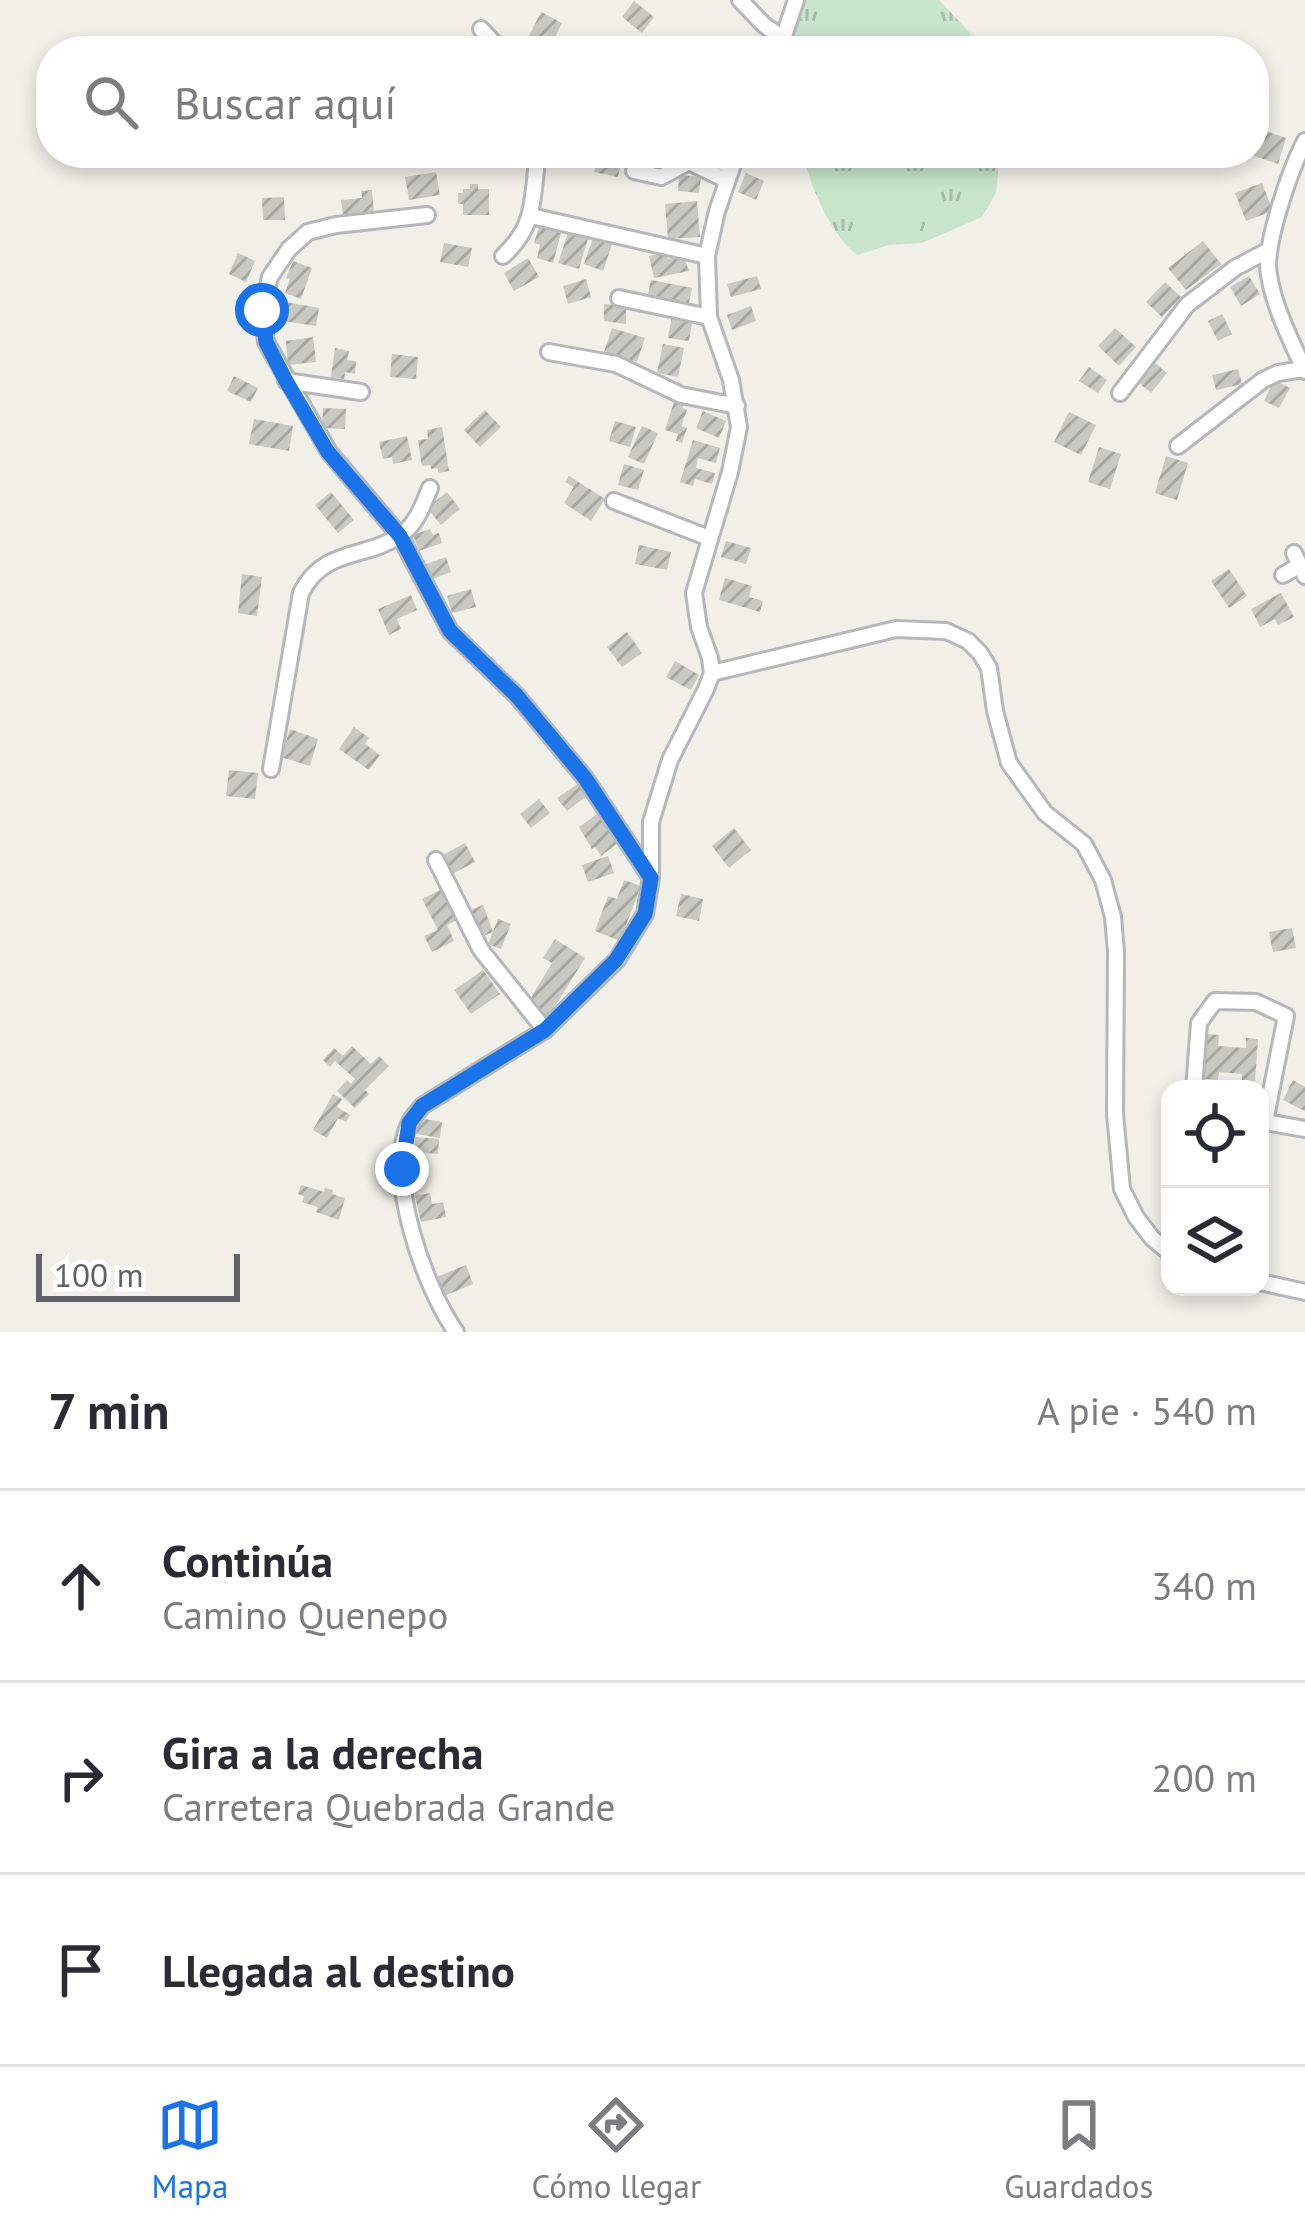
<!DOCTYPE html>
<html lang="es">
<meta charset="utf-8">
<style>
:root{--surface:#fff;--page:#f7f7f7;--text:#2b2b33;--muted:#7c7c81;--line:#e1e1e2;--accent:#1a73e8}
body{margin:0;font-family:"PT Sans",sans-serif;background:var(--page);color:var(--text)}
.controls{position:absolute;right:36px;bottom:36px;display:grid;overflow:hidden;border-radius:24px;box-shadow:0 6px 18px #0003}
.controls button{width:108px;height:108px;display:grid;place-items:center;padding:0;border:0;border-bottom:3px solid var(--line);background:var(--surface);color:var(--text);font:60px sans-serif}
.scale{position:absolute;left:36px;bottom:30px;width:204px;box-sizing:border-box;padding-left:12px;border:6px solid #606267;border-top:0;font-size:33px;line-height:42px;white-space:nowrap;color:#606267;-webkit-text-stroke:9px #fff;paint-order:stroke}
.stop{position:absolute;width:36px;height:36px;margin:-27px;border:9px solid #1a73e8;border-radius:50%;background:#fff}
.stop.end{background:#1a73e8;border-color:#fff;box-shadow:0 3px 12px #0008}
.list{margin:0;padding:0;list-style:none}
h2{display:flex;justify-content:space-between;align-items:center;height:156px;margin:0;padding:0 48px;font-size:51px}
h2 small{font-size:39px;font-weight:400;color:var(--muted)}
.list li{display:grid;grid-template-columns:78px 1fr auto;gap:36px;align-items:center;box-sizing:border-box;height:192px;padding:0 48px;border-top:3px solid var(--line)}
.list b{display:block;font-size:45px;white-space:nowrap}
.list p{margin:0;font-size:39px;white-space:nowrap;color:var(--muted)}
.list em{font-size:39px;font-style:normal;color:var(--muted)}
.icon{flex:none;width:66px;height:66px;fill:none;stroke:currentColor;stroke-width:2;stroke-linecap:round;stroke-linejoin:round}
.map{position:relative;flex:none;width:1305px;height:1332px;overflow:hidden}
.search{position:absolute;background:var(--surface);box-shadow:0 6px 18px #0003;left:36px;right:36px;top:36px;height:132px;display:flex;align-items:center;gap:30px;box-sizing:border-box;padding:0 42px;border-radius:48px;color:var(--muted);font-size:45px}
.sheet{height:732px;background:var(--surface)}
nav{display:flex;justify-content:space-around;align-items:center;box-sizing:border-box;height:168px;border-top:3px solid var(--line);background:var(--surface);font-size:33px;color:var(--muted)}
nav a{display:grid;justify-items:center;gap:6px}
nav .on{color:var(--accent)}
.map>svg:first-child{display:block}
.park{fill:url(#park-tufts)}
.garden{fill:#c8e4cc}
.building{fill:url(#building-hatch)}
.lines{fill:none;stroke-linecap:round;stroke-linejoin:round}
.minor-casing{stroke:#b5b7bb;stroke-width:20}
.minor{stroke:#fff;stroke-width:14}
.route{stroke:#1a73e8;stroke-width:15}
</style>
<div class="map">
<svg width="1305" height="1332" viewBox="0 0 1305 1332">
<defs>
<pattern id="park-tufts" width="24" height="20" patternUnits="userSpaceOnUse" patternTransform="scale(3)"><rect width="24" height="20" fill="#c8e4cc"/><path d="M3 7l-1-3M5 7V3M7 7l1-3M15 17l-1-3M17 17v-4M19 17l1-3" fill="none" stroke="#a6bca9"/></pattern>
<pattern id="building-hatch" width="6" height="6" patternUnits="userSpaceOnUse" patternTransform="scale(3)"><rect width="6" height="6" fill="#c9c9c3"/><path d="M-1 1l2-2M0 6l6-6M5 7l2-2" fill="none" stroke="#a7a7a2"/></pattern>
</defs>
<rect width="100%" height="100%" fill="#f0efe8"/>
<g class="park">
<path d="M 802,0 L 939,0 L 969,32 L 980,51 L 787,51 Z"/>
<path d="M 804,153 L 1000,153 L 996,193 L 982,217 L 922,243 L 888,245 L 858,255 C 833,239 807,182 804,153 Z"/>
</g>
<g class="garden">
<path d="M 849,0 C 861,0 877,0 889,0 C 913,5 935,33 950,51 L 836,51 Z"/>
<path d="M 862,153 L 975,153 L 972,179 Z"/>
<path d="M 865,172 L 930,188 L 918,239 L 853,223 Z"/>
</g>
<g class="building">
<path d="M 634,1 L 654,17 L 642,33 L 622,17 Z"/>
<path d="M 541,12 L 562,23 L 550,48 L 528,38 Z"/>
<path d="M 1254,127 L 1286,138 L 1278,164 L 1254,156 Z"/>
<path d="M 598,154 L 622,159 L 618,177 L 594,172 Z"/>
<path d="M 436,172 L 440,195 L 409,200 L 405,177 Z"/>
<path d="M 746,173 L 764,181 L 756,200 L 738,192 Z"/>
<path d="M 679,175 L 701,177 L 699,193 L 678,191 Z"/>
<path d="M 1262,183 L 1273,211 L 1246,221 L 1235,193 Z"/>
<path d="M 470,184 L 478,184 L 478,189 L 489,189 L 489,215 L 463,215 L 463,204 L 458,204 L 458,193 L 463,193 L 463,189 L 470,189 Z"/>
<path d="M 372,190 L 374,213 L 343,216 L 341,200 L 362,198 L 361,191 Z"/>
<path d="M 284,197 L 285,220 L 263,220 L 262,198 Z"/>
<path d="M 697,201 L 700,237 L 668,239 L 665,204 Z"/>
<path d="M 539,227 L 561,233 L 553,263 L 537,258 L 540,245 L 534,243 Z"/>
<path d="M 568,233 L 588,239 L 579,269 L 558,263 Z"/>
<path d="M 594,235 L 613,241 L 603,271 L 584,264 Z"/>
<path d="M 1203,241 L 1221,264 L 1186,290 L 1168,268 Z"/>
<path d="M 444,243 L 472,248 L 468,267 L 440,262 Z"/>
<path d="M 667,252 L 668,259 L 683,255 L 689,271 L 654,278 L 649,256 Z"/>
<path d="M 238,253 L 255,261 L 246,282 L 229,274 Z"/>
<path d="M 528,258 L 539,277 L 514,291 L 504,273 Z"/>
<path d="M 293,261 L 312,268 L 301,299 L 285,293 L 290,279 L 286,278 Z"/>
<path d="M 757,276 L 761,289 L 731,297 L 727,284 Z"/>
<path d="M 1249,276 L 1260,294 L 1241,306 L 1230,287 Z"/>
<path d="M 586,279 L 591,297 L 568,304 L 563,286 Z"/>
<path d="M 651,280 L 692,288 L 689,303 L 648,294 Z"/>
<path d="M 1165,282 L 1181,297 L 1162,317 L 1146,302 Z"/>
<path d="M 286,302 L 319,308 L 316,326 L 283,321 Z"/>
<path d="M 604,304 L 626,306 L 626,324 L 604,321 Z"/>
<path d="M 751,306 L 756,321 L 732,330 L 727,315 Z"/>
<path d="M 672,314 L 693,318 L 689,341 L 668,338 Z"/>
<path d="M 1222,314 L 1232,334 L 1218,341 L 1208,321 Z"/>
<path d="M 612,328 L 645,338 L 637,362 L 604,352 Z"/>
<path d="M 1115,328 L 1136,347 L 1119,366 L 1098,346 Z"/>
<path d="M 313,337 L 316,362 L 288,365 L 286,341 Z"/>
<path d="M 663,344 L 684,348 L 678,377 L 657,373 Z"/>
<path d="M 335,348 L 349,351 L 347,360 L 356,361 L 355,374 L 345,372 L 344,379 L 331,377 Z"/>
<path d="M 392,354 L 418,357 L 416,379 L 390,377 Z"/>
<path d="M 1154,362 L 1167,373 L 1151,393 L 1138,382 Z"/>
<path d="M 1089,367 L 1107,380 L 1098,393 L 1079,381 Z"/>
<path d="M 1238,369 L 1242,384 L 1216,390 L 1212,375 Z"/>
<path d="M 234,376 L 258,388 L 251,402 L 227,391 Z"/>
<path d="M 1274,380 L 1290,388 L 1279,408 L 1264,401 Z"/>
<path d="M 675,399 L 684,403 L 682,408 L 687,410 L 681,426 L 687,428 L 682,443 L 676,441 L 678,434 L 665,430 Z"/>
<path d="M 323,408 L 346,409 L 345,429 L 322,428 Z"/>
<path d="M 485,410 L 501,427 L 480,447 L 464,430 Z"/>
<path d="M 703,411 L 726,421 L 719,438 L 696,428 Z"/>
<path d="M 1069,412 L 1096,425 L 1081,455 L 1054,442 Z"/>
<path d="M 254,419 L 293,426 L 289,451 L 249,444 Z"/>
<path d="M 615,421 L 636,427 L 630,447 L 609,441 Z"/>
<path d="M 642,426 L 658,433 L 644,464 L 628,457 Z"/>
<path d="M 442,427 L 449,471 L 438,473 L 438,468 L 431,469 L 430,465 L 422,466 L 418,440 L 428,439 L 427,430 Z"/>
<path d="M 407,436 L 412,460 L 393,464 L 392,457 L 383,459 L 379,442 Z"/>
<path d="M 693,440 L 720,448 L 716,463 L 698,458 L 696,468 L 715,473 L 712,484 L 695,479 L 693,486 L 680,482 Z"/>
<path d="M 1099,447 L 1121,454 L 1110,489 L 1088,482 Z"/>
<path d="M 1166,456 L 1188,463 L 1177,500 L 1155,493 Z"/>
<path d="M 624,464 L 644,470 L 638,490 L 618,485 Z"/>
<path d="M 569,476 L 605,499 L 591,521 L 564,503 L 574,487 L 565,482 Z"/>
<path d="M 331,492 L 354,520 L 338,533 L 315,505 Z"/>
<path d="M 447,492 L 460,509 L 441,525 L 427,508 Z"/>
<path d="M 430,529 L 433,535 L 439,533 L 442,543 L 419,551 L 413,535 Z"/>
<path d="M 726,541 L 751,548 L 746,564 L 721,557 Z"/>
<path d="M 639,545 L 671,552 L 667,570 L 635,564 Z"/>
<path d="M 446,557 L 451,572 L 430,580 L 424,565 Z"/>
<path d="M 1229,569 L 1247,596 L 1229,608 L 1211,581 Z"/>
<path d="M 242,574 L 262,577 L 257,616 L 238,613 Z"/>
<path d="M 725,578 L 752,586 L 749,597 L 763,601 L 760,612 L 719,600 Z"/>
<path d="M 471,589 L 476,607 L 452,613 L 447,596 Z"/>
<path d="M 1281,593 L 1294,617 L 1278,625 L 1275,619 L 1260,627 L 1251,609 Z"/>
<path d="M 411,595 L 417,610 L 397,619 L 401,629 L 389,635 L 378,609 Z"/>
<path d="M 627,632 L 642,653 L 622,667 L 607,647 Z"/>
<path d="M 675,661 L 699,675 L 691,690 L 666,677 Z"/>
<path d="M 354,727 L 369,738 L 365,744 L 380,755 L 369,770 L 339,749 Z"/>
<path d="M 290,729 L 318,739 L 310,766 L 281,757 Z"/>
<path d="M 229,770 L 258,773 L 255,799 L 226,796 Z"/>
<path d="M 578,784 L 587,796 L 567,811 L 557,798 Z"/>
<path d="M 539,799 L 550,813 L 531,828 L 520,814 Z"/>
<path d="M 597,814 L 618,843 L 601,856 L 595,847 L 592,849 L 579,827 Z"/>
<path d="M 734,828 L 751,850 L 729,868 L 712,846 Z"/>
<path d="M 465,843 L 475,862 L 448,876 L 439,857 Z"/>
<path d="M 608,856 L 614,873 L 588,882 L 582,865 Z"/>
<path d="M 624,880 L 641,886 L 620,941 L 595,931 L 608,896 L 617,899 Z"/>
<path d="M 442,889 L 457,920 L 447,925 L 454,941 L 432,952 L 424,936 L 438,930 L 422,899 Z"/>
<path d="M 681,894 L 703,899 L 699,921 L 676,916 Z"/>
<path d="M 483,905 L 493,932 L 478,938 L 468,911 Z"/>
<path d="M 498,919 L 511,924 L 501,949 L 488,944 Z"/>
<path d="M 1292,928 L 1296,948 L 1273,952 L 1269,932 Z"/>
<path d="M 555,939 L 585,958 L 547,1019 L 526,1006 L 552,963 L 543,958 Z"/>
<path d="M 483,970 L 500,994 L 471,1014 L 454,990 Z"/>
<path d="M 1206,1034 L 1219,1035 L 1218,1046 L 1246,1048 L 1246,1038 L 1258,1039 L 1255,1082 L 1242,1081 L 1242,1074 L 1219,1072 L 1218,1080 L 1203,1079 Z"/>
<path d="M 352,1046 L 371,1064 L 379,1056 L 389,1066 L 365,1090 L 369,1094 L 355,1108 L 337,1091 L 347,1080 L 351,1084 L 355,1079 L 335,1061 L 330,1067 L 323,1060 L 334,1048 L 343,1056 Z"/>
<path d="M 1293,1080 L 1305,1087 L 1305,1111 L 1283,1100 Z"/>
<path d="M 333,1094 L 342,1099 L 337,1107 L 350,1115 L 346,1122 L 338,1118 L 327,1138 L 313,1130 Z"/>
<path d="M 419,1118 L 442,1122 L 440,1138 L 416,1134 Z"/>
<path d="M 415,1137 L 439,1139 L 438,1154 L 414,1152 Z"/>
<path d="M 301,1185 L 324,1192 L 325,1188 L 333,1190 L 332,1194 L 345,1198 L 339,1220 L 316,1212 L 318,1207 L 302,1202 L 304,1196 L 298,1194 Z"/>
<path d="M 430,1193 L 432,1204 L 443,1202 L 446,1217 L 421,1222 L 415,1196 Z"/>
<path d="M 466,1265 L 473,1284 L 442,1297 L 432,1279 Z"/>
</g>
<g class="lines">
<g class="minor-casing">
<g id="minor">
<path d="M 740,0 L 764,25 L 784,39"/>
<path d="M 481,29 L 493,42 L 485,51"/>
<path d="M 779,51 L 796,0"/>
<path d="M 1305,141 C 1291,168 1263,246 1269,275 C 1274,307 1291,341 1305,371"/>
<path d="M 704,153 L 731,167"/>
<path d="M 634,171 L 661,177 L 689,162 L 726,180"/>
<path d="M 427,215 L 336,225 L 308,232 L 289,249 L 270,277 L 262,311 L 266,342 L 329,452 L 400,536 L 450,631 L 517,696 L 585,778 L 649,875"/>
<path d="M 531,216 L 707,256"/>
<path d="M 503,256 C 532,229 532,208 536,170"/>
<path d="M 619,298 L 709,317"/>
<path d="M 549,352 L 616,364 L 681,395 L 737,406"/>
<path d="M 286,381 L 361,392"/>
<path d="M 1120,393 L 1187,305 L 1235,268 L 1267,251"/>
<path d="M 1178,446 L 1263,380 L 1278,373 L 1304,369"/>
<path d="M 614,501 L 709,538"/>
<path d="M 1294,553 L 1305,576"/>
<path d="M 1283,575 L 1300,565"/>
<path d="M 712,673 L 896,629 L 946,631 L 968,641 L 980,653 L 989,668 L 995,711 L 1009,763 L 1045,813 L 1084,844 L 1103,880 L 1113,917 L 1116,952 L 1115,1114 L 1122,1189 L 1136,1217 L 1152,1238 L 1170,1253"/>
<path d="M 271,769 L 301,593 C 323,548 365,559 399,536 C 416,526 423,505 430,488"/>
<path d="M 436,860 L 481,950 L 545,1030"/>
<path d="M 1194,1089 L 1199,1023 L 1215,1001 L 1256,1002 L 1286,1016 L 1265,1122"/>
<path d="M 1260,1121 L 1305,1129"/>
<path d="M 1260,1282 L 1305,1292"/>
<path d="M 456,1332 C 424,1287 384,1174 410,1122 C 413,1116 418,1112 422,1106 L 545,1030 L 617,960 L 645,914 L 651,878 L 651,822 L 670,760 L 706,689 L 712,673 L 710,658 L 699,627 L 694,593 L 730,472 L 739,427 L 731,380 L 709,317 L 707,256 L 717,211 L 737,153"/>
</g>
</g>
<use href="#minor" class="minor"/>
</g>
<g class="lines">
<path class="route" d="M 262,310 L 266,342 L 286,381 L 328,452 L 400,536 L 450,631 L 517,696 L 585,778 L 651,878 L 645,914 L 616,960 L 545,1030 L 422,1106 L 409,1123 L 402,1169"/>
</g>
</svg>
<div class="controls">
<button><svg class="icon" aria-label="locate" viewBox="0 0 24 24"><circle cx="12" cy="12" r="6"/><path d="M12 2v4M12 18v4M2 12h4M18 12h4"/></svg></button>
<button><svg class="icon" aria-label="layers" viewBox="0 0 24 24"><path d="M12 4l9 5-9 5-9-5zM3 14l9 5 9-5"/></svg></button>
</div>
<div class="scale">100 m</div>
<div class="stop" style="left:262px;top:310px"></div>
<div class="stop end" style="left:402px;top:1169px"></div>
<div class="search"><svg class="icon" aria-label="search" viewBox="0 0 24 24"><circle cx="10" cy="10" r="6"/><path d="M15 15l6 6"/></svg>Buscar aquí</div>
</div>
<section class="sheet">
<h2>7 min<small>A pie · 540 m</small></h2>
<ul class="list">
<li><svg class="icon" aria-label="ahead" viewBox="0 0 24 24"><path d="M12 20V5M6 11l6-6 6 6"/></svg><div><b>Continúa</b><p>Camino Quenepo</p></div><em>340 m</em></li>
<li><svg class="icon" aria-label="right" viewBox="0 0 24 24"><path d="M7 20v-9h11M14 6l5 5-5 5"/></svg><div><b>Gira a la derecha</b><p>Carretera Quebrada Grande</p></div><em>200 m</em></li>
<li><svg class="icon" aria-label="arrive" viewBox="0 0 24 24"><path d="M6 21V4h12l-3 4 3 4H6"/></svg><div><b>Llegada al destino</b></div></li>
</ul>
</section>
<nav>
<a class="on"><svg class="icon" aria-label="map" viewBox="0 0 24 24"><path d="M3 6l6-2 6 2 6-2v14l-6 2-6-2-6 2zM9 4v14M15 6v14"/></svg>Mapa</a>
<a><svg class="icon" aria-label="directions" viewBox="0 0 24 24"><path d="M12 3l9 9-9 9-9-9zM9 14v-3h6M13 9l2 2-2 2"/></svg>Cómo llegar</a>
<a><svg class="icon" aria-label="saved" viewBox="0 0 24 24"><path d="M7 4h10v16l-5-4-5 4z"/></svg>Guardados</a>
</nav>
